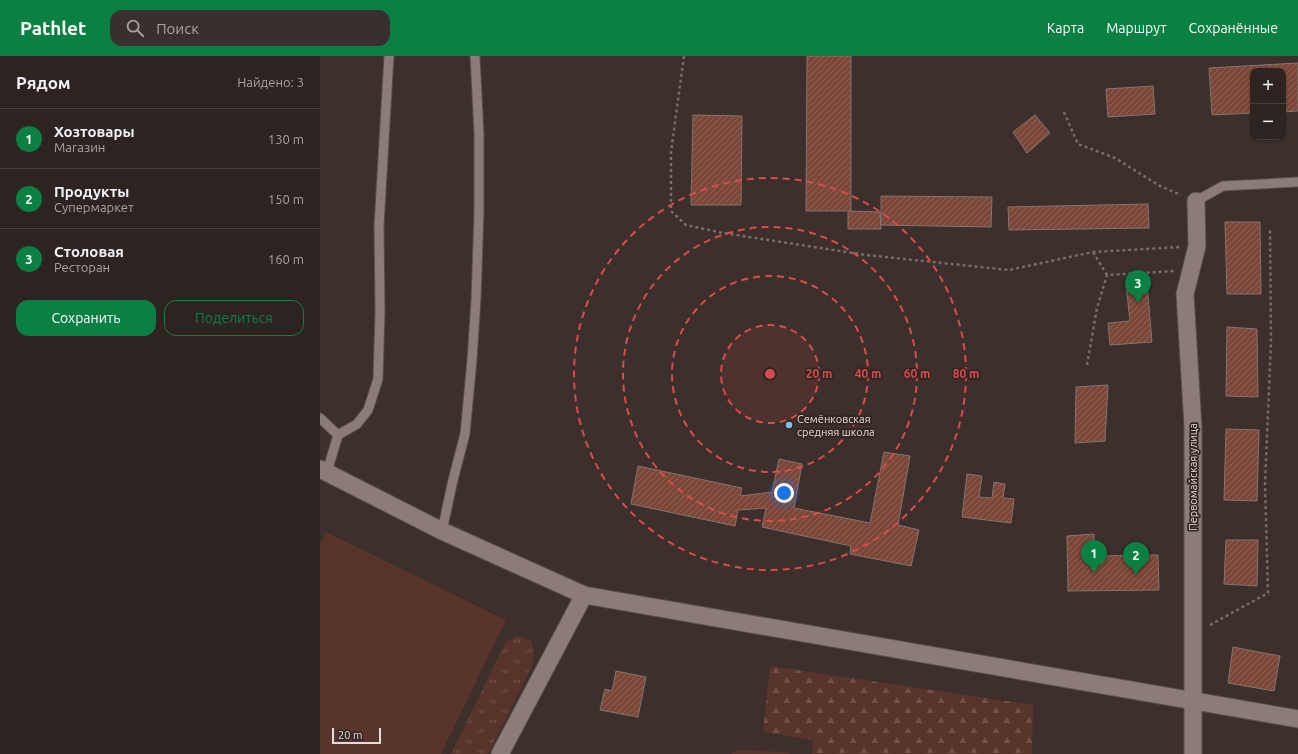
<!DOCTYPE html>
<html lang="ru">
<meta charset="utf-8">
<style>
:root{--surface:#2d2321;--page:#392f2e;--text:#f1f3f6;--muted:#a7a4a5;--line:#48403f;--accent:#0b8043}
body{margin:0;font-family:Ubuntu,sans-serif;background:var(--page);color:var(--text)}
.controls{position:absolute;right:12px;top:12px;display:grid;overflow:hidden;border-radius:8px;box-shadow:0 1px 3px #0004}
.controls button{width:36px;height:36px;display:grid;place-items:center;padding:0;border:0;border-bottom:1px solid var(--line);background:var(--surface);color:var(--text);font:20px sans-serif}
.scale{position:absolute;left:12px;bottom:10px;width:49px;box-sizing:border-box;padding-left:4px;border:2px solid #e6dddb;border-top:0;font-size:11px;line-height:14px;white-space:nowrap;color:#e6dddb;-webkit-text-stroke:3px #322522;paint-order:stroke}
.you{position:absolute;left:464px;top:437px;width:14px;height:14px;margin:-10px;border:3px solid #fff;border-radius:50%;background:#1a73e8;box-shadow:0 0 0 6px #1a73e833}
.badge{display:grid;place-items:center;width:26px;height:26px;border-radius:50%;background:var(--accent);color:#fff;font-size:13px;font-weight:700}
.pin{position:absolute;translate:-50% -33px;filter:drop-shadow(0 1px 2px #0008)}
.pin::after{content:'';position:absolute;top:21px;width:14px;height:12px;background:inherit;clip-path:polygon(0 0,100% 0,50% 100%)}
.list{margin:0;padding:0;list-style:none}
h2{display:flex;justify-content:space-between;align-items:center;height:52px;margin:0;padding:0 16px;font-size:17px}
h2 small{font-size:13px;font-weight:400;color:var(--muted)}
.list li{display:grid;grid-template-columns:26px 1fr auto;gap:12px;align-items:center;box-sizing:border-box;height:60px;padding:0 16px;border-top:1px solid var(--line)}
.list b{display:block;font-size:15px;white-space:nowrap}
.list p{margin:0;font-size:13px;white-space:nowrap;color:var(--muted)}
.list em{font-size:13px;font-style:normal;color:var(--muted)}
.actions{display:flex;gap:8px;padding:12px 16px}
.actions a{flex:1;padding:9px 0;border:1px solid var(--accent);border-radius:12px;text-align:center;font-size:14px;color:var(--accent)}
.actions .main{background:var(--accent);color:#fff}
.icon{flex:none;width:22px;height:22px;fill:none;stroke:currentColor;stroke-width:2;stroke-linecap:round;stroke-linejoin:round}
.map{position:relative;flex:none;width:978px;height:698px;overflow:hidden}
header{display:flex;align-items:center;gap:24px;box-sizing:border-box;height:56px;padding:0 20px;background:var(--accent);color:#fff}
header strong{font-size:19px}
nav{display:flex;gap:22px;margin-inline-start:auto;font-size:14px}
.search{width:280px;height:36px;background:var(--page);display:flex;align-items:center;gap:10px;box-sizing:border-box;padding:0 14px;border-radius:12px;color:var(--muted);font-size:15px}
main{display:flex}
aside{flex:1;background:var(--surface)}
.map>svg:first-child{display:block}
.grass{fill:url(#grass-tufts)}
.forest{fill:url(#forest-firs)}
.park{fill:#58342b}
.building{fill:url(#building-hatch);stroke:#847571}
.lines{fill:none;stroke-linecap:round;stroke-linejoin:round}
.lane-casing{stroke:#5a4e4c;stroke-width:11}
.street-casing{stroke:#5a4e4c;stroke-width:19}
.path{stroke:#786c6a;stroke-width:2.5;stroke-dasharray:3 3;stroke-linecap:butt}
.lane{stroke:#8c7c78;stroke-width:9}
.street{stroke:#8c7c78;stroke-width:17}
.ring{fill:none;stroke:#d94c4c;stroke-width:2;stroke-dasharray:7 5}
.poi-dot{fill:#7abff8;stroke:#322522;stroke-width:1.5}
.labels{text-anchor:middle;stroke-width:3.5;stroke-linejoin:round;paint-order:stroke}
.poi-label{font-size:11px;fill:#e6dddb;stroke:#322522;text-anchor:start}
.street-label{font-size:11px;fill:#e6dddb;stroke:#322522}
.centre{fill:#d94c4c;stroke:#322522;stroke-width:2}
.ring-label{font-size:12px;text-anchor:middle;font-weight:bold;fill:#d94c4c;stroke:#322522;stroke-width:3.5;stroke-linejoin:round;paint-order:stroke}
</style>
<header>
<strong>Pathlet</strong>
<div class="search"><svg class="icon" aria-label="search" viewBox="0 0 24 24"><circle cx="10" cy="10" r="6"/><path d="M15 15l6 6"/></svg>Поиск</div>
<nav><a>Карта</a><a>Маршрут</a><a>Сохранённые</a></nav>
</header>
<main>
<aside>
<h2>Рядом<small>Найдено: 3</small></h2>
<ul class="list">
<li><span class="badge">1</span><div><b>Хозтовары</b><p>Магазин</p></div><em>130 m</em></li>
<li><span class="badge">2</span><div><b>Продукты</b><p>Супермаркет</p></div><em>150 m</em></li>
<li><span class="badge">3</span><div><b>Столовая</b><p>Ресторан</p></div><em>160 m</em></li>
</ul>
<div class="actions"><a class="main">Сохранить</a><a>Поделиться</a></div>
</aside>
<div class="map">
<svg width="978" height="698" viewBox="0 0 978 698">
<defs>
<pattern id="grass-tufts" width="24" height="20" patternUnits="userSpaceOnUse"><rect width="24" height="20" fill="#58342b"/><path d="M3 7l-1-3M5 7V3M7 7l1-3M15 17l-1-3M17 17v-4M19 17l1-3" fill="none" stroke="#705149"/></pattern>
<pattern id="forest-firs" width="22" height="20" patternUnits="userSpaceOnUse"><rect width="22" height="20" fill="#58342b"/><path d="M5 1l3.5 6h-7zM16 11l3.5 6h-7z" fill="#705149"/></pattern>
<pattern id="building-hatch" width="6" height="6" patternUnits="userSpaceOnUse"><rect width="6" height="6" fill="#7c4638"/><path d="M-1 1l2-2M0 6l6-6M5 7l2-2" fill="none" stroke="#8f6054"/></pattern>
</defs>
<rect width="100%" height="100%" fill="#3c2f2c"/>
<path class="grass" d="M 198,580 L 211,584 L 214,596 L 212,610 L 168,698 L 131,698 L 186,585 Z"/>
<path class="forest" d="M 450,610 L 713,649 L 712,698 L 492,698 L 493,684 L 443,676 Z"/>
<g class="park">
<path d="M 6,476 L 186,564 L 121,698 L 0,698 L 0,489 Z"/>
<path d="M 421,694 L 465,696 L 472,698 L 411,698 L 414,695 Z"/>
</g>
<g class="building">
<path d="M 487,0 L 531,0 L 531,155 L 486,155 Z"/>
<path d="M 978,7 L 978,55 L 963,56 L 963,15 L 933,15 L 933,57 L 892,59 L 889,12 Z"/>
<path d="M 833,30 L 835,58 L 788,61 L 786,33 Z"/>
<path d="M 373,59 L 422,60 L 421,149 L 371,149 Z"/>
<path d="M 715,59 L 730,77 L 707,97 L 693,76 Z"/>
<path d="M 561,140 L 672,141 L 671,171 L 561,169 Z"/>
<path d="M 828,148 L 829,172 L 689,174 L 688,151 Z"/>
<path d="M 531,155 L 560,156 L 561,173 L 528,173 L 528,156 Z"/>
<path d="M 905,166 L 940,166 L 941,238 L 907,238 Z"/>
<path d="M 827,228 L 832,286 L 790,289 L 788,267 L 810,265 L 806,229 Z"/>
<path d="M 907,271 L 937,273 L 938,341 L 906,340 Z"/>
<path d="M 788,329 L 785,385 L 755,387 L 756,331 Z"/>
<path d="M 906,373 L 939,374 L 937,445 L 904,444 Z"/>
<path d="M 564,396 L 590,400 L 578,469 L 599,474 L 591,510 L 530,498 L 531,490 L 442,471 L 446,452 L 418,454 L 415,470 L 311,448 L 318,410 L 422,432 L 420,440 L 452,436 L 459,403 L 482,408 L 474,452 L 550,467 Z"/>
<path d="M 647,418 L 662,420 L 659,441 L 672,442 L 674,426 L 685,428 L 683,442 L 694,443 L 691,467 L 642,461 Z"/>
<path d="M 774,478 L 775,500 L 838,499 L 839,534 L 748,535 L 747,480 Z"/>
<path d="M 906,484 L 938,484 L 937,530 L 904,528 Z"/>
<path d="M 913,591 L 960,600 L 954,635 L 908,627 Z"/>
<path d="M 296,615 L 326,621 L 318,661 L 280,654 L 285,633 L 292,635 Z"/>
</g>
<g class="lines">
<g class="lane-casing">
<g id="lane">
<path d="M 876,145 L 903,130 L 978,126"/>
<path d="M 0,362 L 18,379"/>
<path d="M 7,416 L 18,379 L 37,368 L 48,354 L 58,323 L 60,256 L 59,170 L 69,0"/>
<path d="M 122,475 L 133,424 L 145,378 L 152,304 L 156,243 L 159,156 L 159,78 L 155,0"/>
</g>
</g>
<g class="street-casing">
<g id="street">
<path d="M 0,413 L 122,475 L 264,539 L 978,663"/>
<path d="M 180,698 L 264,539"/>
<path d="M 873,698 L 873,371 L 865,238 L 877,190 L 876,145"/>
</g>
</g>
<g class="path">
<path d="M 364,0 L 351,96 L 351,155 L 366,169 L 403,177 L 546,199 L 689,214 L 773,196 L 861,191"/>
<path d="M 744,56 L 758,88 L 795,102 L 840,130 L 861,139"/>
<path d="M 773,196 L 787,219"/>
<path d="M 767,309 L 777,252 L 787,219 L 854,215"/>
<path d="M 890,569 L 948,537 L 945,428 L 951,286 L 950,172"/>
</g>
<use href="#lane" class="lane"/>
<use href="#street" class="street"/>
</g>
<circle cx="450" cy="318" r="49" fill="#d94c4c" fill-opacity=".12"/>
<g class="ring">
<circle cx="450" cy="318" r="49"/>
<circle cx="450" cy="318" r="98"/>
<circle cx="450" cy="318" r="147"/>
<circle cx="450" cy="318" r="196"/>
</g>
<circle class="poi-dot" cx="469" cy="369" r="4"/>
<g class="labels">
<g class="poi-label">
<text x="477" y="367">Семёнковская<tspan x="477" dy="13">средняя школа</tspan></text>
</g>
<g class="street-label">
<text transform="translate(873 421) rotate(-90)" y="4">Первомайская улица</text>
</g>
</g>
<circle cx="450" cy="318" r="6" class="centre"/>
<g class="ring-label">
<text x="499" y="322">20 m</text>
<text x="548" y="322">40 m</text>
<text x="597" y="322">60 m</text>
<text x="646" y="322">80 m</text>
</g>
</svg>
<div class="controls">
<button>+</button>
<button>−</button>
</div>
<div class="scale">20 m</div>
<div class="you"></div>
<div class="pin badge" style="left:774px;top:517px">1</div>
<div class="pin badge" style="left:816px;top:519px">2</div>
<div class="pin badge" style="left:818px;top:247px">3</div>
</div>
</main>
